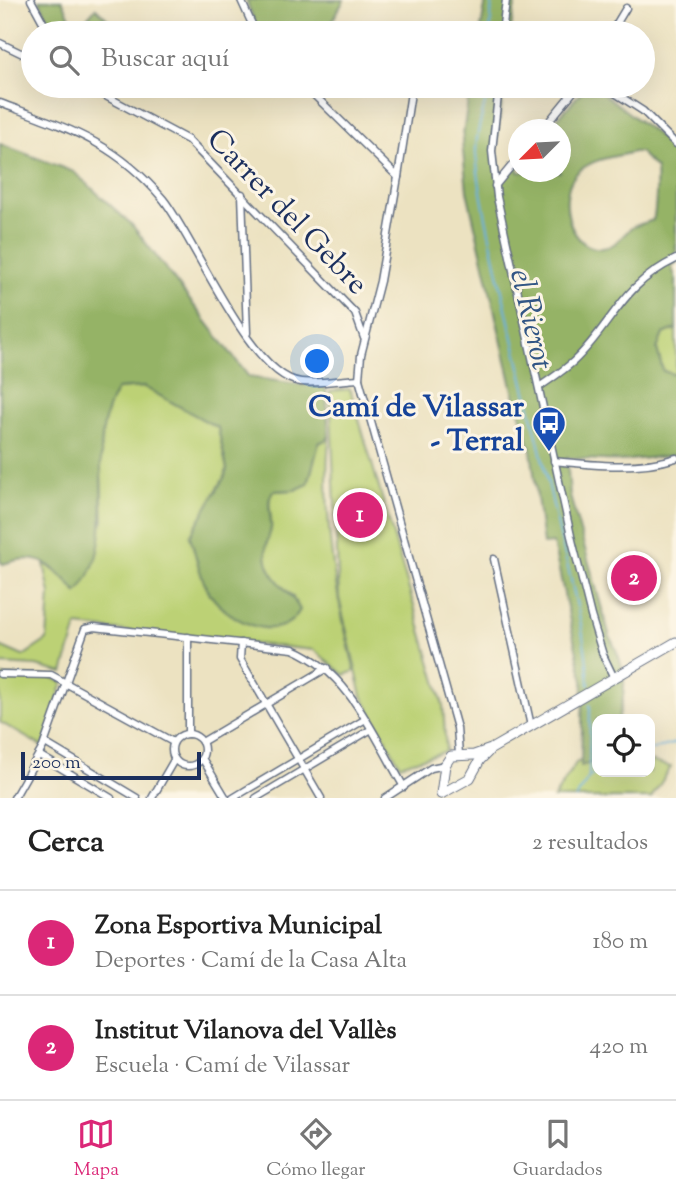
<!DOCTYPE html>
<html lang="es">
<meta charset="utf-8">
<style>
:root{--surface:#fff;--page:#f6f6f6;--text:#222;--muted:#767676;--line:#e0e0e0;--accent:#db2777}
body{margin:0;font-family:"Sorts Mill Goudy",serif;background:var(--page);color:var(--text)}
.controls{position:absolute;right:21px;bottom:21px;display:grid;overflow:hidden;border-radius:14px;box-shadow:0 7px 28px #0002}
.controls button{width:63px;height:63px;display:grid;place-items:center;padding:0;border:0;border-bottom:2px solid var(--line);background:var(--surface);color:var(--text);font:35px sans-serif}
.compass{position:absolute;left:508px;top:119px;width:63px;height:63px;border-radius:50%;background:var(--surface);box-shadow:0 7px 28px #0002;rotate:246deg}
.scale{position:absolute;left:21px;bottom:18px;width:180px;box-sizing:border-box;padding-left:7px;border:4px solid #1b2f5e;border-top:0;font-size:19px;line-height:24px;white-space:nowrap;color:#1b2f5e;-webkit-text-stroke:5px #fcf5e5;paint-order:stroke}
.you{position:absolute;left:318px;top:362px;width:24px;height:24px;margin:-18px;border:5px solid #fff;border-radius:50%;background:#1a73e8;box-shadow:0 0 0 10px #1a73e833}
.badge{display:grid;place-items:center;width:46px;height:46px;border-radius:50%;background:var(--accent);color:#fff;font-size:23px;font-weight:700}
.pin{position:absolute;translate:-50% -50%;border:4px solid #fff;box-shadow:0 2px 7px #0006}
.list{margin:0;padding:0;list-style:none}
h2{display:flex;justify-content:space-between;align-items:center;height:91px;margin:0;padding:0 28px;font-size:30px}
h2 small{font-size:23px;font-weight:400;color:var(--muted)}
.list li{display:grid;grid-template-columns:46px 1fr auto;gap:21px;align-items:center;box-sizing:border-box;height:105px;padding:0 28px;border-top:2px solid var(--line)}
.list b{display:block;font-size:26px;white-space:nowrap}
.list p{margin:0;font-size:23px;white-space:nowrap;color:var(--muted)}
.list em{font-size:23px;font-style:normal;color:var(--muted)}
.icon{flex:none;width:38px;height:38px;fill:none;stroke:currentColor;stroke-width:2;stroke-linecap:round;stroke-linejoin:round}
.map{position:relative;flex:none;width:676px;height:798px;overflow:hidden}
.search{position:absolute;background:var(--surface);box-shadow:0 7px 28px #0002;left:21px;right:21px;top:21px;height:77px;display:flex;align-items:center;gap:18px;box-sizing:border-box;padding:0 24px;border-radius:38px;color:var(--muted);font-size:26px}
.sheet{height:301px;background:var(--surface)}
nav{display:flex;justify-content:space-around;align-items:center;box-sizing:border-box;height:98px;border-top:2px solid var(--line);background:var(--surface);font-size:19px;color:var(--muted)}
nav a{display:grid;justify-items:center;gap:4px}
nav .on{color:var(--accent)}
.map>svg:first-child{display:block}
.green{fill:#bcd174;stroke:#6c8069;stroke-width:2}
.forest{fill:#95b366;stroke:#587162;stroke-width:2;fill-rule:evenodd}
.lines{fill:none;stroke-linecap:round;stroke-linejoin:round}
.stream{stroke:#67b2df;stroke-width:2}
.minor-casing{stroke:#646e81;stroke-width:9}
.secondary-casing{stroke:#646e81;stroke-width:11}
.minor{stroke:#fff;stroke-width:6}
.secondary{stroke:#fff;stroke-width:9}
.labels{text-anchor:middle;stroke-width:6;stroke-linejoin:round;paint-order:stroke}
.street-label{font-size:30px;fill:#1b2f5e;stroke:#fcf5e5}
.transit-label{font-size:30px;font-weight:bold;fill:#164399;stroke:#fcf5e5;text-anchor:end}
.water-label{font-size:32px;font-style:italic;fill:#325685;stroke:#fcf5e5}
</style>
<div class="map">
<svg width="676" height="798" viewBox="0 0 676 798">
<rect width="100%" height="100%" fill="#fcf5e5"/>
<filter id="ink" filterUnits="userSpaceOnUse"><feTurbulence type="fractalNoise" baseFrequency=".0143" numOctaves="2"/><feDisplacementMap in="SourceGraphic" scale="14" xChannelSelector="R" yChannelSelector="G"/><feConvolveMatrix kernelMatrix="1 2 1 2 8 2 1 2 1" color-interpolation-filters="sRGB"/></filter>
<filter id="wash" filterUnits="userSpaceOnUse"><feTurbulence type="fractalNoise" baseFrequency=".00686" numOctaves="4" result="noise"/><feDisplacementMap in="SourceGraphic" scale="28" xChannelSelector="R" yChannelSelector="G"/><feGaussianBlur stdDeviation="1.57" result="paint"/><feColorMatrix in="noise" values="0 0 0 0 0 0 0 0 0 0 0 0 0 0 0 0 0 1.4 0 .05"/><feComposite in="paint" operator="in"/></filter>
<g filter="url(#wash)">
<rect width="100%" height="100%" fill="#ece2c1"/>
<g class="green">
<path d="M 676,329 L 676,375 L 663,371 L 657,349 L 663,334 Z"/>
<path d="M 144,387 L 218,428 L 227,469 L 225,477 L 190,536 L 294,598 C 279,584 262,568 265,545 C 266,540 270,535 271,529 C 273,516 265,503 273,491 L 295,490 L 308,484 L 319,443 L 329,438 C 322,518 335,594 355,671 L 344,675 L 314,650 L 77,626 L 63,673 L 36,666 L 0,664 L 0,646 L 23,656 L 47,640 L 50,594 L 44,563 L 64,578 L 77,593 L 103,521 L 100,445 L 106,409 L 117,389 Z"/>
<path d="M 350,389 L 443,705 L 446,751 L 400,765 L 362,696 L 339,598 L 330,391 Z"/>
<path d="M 0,676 L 48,676 L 63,682 L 43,747 L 0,722 Z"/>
<path d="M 597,752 L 597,772 L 650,772 L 650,761 L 671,767 L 651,798 L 554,798 L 576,763 Z"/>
</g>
<g class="forest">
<path d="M 39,0 L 62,0 L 75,28 L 85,28 L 87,18 L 96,8 L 122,33 L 56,33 Z"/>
<path d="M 246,0 L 344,0 L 330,25 L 312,33 L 259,33 Z"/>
<path d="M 486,0 L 516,0 L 510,33 L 480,33 Z"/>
<path d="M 470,86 L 505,86 C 502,111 488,157 505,178 L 518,163 L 518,172 L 560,172 L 560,130 L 548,129 L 583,90 L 600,91 L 665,141 L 676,155 L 676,263 L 671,265 L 676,280 L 676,329 L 663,334 L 657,349 L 663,371 L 676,375 L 676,455 L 620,461 L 567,458 L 570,496 L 610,637 C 626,668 628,686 618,719 L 597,719 L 597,761 L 581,766 L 583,681 L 553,543 L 543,544 L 531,450 L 513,391 L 467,191 L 462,142 ZM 633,152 L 640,152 L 656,169 C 657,179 656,212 653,220 C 646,223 639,224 633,227 C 621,235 618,246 603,248 C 568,253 555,190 579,171 C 596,157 613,158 633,152 Z"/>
<path d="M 0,144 L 74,172 L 132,225 L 249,377 L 326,388 L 329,438 L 319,443 L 308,484 L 295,490 L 273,491 C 265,502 272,515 271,528 C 270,536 266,542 266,550 C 265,578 290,588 300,610 C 279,649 222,618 207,589 C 199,573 195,552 190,536 L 225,476 L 227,469 L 218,428 L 144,387 L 117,389 C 79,453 127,535 77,593 C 54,565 39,551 3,564 L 0,561 Z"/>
</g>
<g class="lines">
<g class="stream">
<path d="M 490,33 L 492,0"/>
<path d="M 488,86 C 486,109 475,129 476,153 C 479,192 489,231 497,269 C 515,352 538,435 556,518 C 569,576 585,625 589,685"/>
<path d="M 650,750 L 676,743"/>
<path d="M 589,777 L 590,705"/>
<path d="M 576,798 L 589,777 L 600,772"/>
</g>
</g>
</g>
<g filter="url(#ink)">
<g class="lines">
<g class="minor-casing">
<g id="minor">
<path d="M 31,0 L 49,33"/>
<path d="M 241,0 L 256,33"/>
<path d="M 502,33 L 506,0"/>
<path d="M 611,33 L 626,8"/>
<path d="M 0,43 L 33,59"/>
<path d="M 87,86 L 188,140 L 355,313 L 364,338"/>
<path d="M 305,86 L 398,177 L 380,281 L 361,355 L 359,379 L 457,728 L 459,754"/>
<path d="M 499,86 L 492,151 L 497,197 L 571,536 L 591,616 L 603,655 L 614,678"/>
<path d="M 604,86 L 643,111 L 676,144"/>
<path d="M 0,103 C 67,128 114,141 163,199 C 194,237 250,377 301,382 C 319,384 341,380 359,379"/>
<path d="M 542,130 L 578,86"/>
<path d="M 398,177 L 412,86"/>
<path d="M 495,186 L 518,158"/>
<path d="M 242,194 L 247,333"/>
<path d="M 539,387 C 551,379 563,371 574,361 C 613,324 620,286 676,259"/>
<path d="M 554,461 C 593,465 639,470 676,458"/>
<path d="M 494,559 L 531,726"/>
<path d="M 188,637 L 188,734"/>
<path d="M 241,643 L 240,659 L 321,798"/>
<path d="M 0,674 L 51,675 L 173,742"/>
<circle cx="188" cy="750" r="16"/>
<path d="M 202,742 L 327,668"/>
<path d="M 45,743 L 137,798"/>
<path d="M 39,755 L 111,798"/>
<path d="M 202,758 L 226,798"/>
<path d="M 14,798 L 43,747 L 85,629 L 94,627 L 293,649 C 350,673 374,736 404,787"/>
<path d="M 152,798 L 174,760"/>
<path d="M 233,798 L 364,720"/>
<path d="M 256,798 L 370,730"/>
<path d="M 385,798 L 431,768 L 445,765"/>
</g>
</g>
<g class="secondary-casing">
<g id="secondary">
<path d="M 441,794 L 445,765 L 451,756 L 474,755 L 491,749 L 676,642"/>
<path d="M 441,794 L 470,778 L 480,760 L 488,752"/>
</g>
</g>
<use href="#minor" class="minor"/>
<use href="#secondary" class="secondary"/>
</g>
</g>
<defs>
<g id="bus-pin" transform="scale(1.75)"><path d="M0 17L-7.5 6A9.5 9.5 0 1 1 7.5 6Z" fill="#1a4fb4" stroke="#fcf5e5"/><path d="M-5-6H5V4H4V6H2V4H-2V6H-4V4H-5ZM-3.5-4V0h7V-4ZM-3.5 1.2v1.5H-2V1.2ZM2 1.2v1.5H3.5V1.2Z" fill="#fff"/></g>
</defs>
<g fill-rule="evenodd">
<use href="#bus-pin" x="549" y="423"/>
</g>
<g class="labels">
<g class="street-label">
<text transform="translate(288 211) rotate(46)" y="10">Carrer del Gebre</text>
</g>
<g class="transit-label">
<text x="524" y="416">Camí de Vilassar<tspan x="524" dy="34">- Terral</tspan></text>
</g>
<g class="water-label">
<text transform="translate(533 319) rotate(77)" y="11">el Rierot</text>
</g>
</g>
</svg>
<div class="controls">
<button><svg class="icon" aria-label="locate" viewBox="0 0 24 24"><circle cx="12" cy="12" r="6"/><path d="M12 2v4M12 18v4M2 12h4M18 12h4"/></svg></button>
</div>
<svg class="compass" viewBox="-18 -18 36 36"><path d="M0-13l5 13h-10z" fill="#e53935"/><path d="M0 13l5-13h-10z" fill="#767676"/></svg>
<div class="scale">200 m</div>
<div class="you"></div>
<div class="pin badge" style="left:360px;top:515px">1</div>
<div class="pin badge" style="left:634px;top:578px">2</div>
<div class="search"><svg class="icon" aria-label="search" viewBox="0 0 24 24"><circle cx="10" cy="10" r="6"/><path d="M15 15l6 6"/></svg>Buscar aquí</div>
</div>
<section class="sheet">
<h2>Cerca<small>2 resultados</small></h2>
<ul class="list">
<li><span class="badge">1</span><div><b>Zona Esportiva Municipal</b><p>Deportes · Camí de la Casa Alta</p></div><em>180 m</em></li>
<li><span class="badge">2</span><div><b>Institut Vilanova del Vallès</b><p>Escuela · Camí de Vilassar</p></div><em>420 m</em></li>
</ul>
</section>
<nav>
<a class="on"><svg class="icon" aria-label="map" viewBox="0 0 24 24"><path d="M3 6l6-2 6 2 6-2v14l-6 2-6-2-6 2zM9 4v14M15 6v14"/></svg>Mapa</a>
<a><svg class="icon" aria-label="directions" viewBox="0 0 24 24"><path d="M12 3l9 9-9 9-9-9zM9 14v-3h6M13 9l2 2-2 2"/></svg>Cómo llegar</a>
<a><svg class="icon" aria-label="saved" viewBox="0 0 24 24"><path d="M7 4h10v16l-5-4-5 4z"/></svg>Guardados</a>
</nav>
